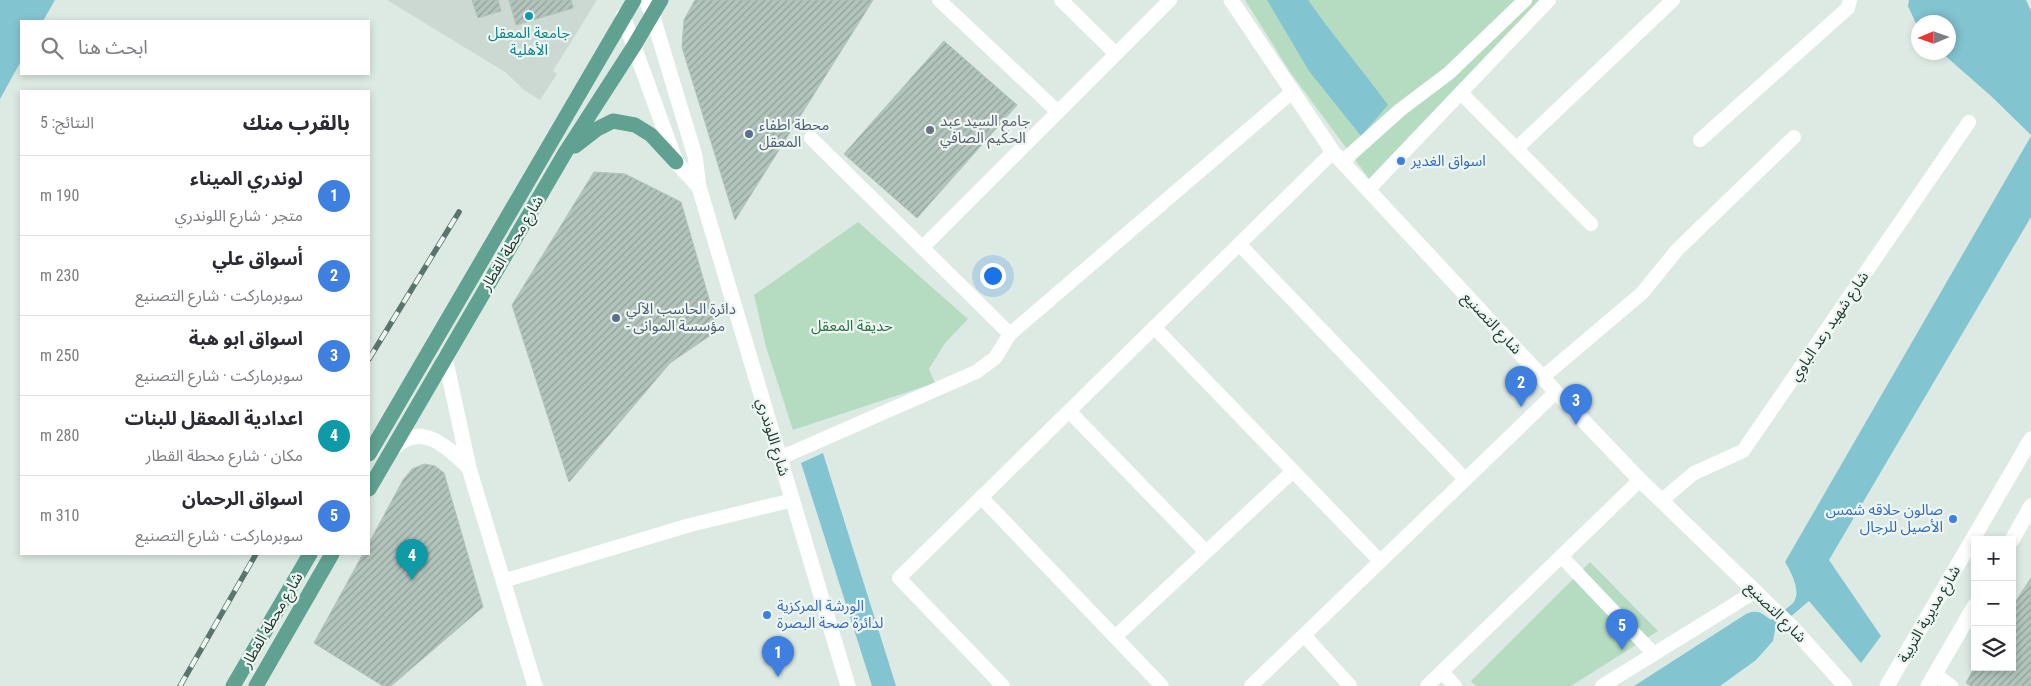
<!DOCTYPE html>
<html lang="ar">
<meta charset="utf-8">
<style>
:root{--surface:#fff;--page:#f2f2f3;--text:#2b2b33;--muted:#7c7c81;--line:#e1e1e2;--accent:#864f40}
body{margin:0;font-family:"Roboto Condensed","Noto Sans Arabic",sans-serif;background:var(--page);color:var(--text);direction:rtl}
.controls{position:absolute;right:15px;bottom:15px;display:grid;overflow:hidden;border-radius:0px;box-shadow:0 2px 8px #0003}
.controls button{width:45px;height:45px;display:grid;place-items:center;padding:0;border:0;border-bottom:1px solid var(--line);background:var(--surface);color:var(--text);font:25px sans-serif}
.compass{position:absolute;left:1911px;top:15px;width:45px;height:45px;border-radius:50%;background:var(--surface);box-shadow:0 2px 8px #0003;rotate:268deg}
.you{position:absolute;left:992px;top:275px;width:18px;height:18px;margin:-12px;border:4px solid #fff;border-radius:50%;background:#1a73e8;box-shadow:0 0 0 8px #1a73e833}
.badge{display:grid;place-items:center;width:32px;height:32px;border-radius:50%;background:var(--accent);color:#fff;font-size:16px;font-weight:700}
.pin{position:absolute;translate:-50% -41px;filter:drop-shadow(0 1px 2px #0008)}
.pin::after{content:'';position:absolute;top:26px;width:18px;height:15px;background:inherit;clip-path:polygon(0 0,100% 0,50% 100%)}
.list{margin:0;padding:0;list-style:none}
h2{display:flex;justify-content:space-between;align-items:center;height:65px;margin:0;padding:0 20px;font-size:21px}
h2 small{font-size:16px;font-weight:400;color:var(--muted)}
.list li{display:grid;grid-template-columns:32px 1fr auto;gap:15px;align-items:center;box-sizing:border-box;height:80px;padding:0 20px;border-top:1px solid var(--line)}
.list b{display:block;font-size:19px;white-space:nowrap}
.list p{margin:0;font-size:16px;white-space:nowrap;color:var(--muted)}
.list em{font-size:16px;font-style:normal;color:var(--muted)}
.icon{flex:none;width:28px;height:28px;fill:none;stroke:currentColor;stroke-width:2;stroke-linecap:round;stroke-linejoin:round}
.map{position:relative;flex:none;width:2031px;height:686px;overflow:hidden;direction:ltr}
.search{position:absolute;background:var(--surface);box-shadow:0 2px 8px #0003;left:20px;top:20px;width:350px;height:55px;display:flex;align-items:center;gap:12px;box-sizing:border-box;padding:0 18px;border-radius:0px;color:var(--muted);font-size:19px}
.panel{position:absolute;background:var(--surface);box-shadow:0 2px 8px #0003;left:20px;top:90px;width:350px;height:465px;border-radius:0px;direction:rtl}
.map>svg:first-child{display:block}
.built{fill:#ccd9d3}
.green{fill:#b5dcc0}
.water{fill:#83c4d1}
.building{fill:url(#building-hatch);stroke:#b0c3bb}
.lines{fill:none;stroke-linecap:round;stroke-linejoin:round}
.minor{stroke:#fff;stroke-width:14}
.tertiary{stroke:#fff;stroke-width:15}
.secondary{stroke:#fff;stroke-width:15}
.primary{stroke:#60a191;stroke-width:15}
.rail-casing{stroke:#59756e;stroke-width:5.5}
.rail{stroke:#eef6f2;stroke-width:4;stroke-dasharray:11;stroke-linecap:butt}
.culture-dot{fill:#0f9aa8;stroke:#eef6f2;stroke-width:2}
.worship-dot{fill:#6b7280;stroke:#eef6f2;stroke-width:2}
.service-dot{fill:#5c6f8a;stroke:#eef6f2;stroke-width:2}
.shop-dot{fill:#3f7fe0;stroke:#eef6f2;stroke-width:2}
.labels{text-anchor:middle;stroke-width:4.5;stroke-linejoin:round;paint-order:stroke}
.culture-label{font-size:15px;fill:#0d838f;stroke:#eef6f2}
.worship-label{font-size:15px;fill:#5b616d;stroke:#eef6f2;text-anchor:start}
.service-label{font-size:15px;fill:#4e5e75;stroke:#eef6f2;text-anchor:start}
.shop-label{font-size:15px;fill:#366cbe;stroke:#eef6f2;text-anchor:start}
.street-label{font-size:15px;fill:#1f3932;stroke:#eef6f2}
.park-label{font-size:15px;fill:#287145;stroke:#eef6f2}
</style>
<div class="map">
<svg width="2031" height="686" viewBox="0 0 2031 686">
<defs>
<pattern id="building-hatch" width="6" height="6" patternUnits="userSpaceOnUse" patternTransform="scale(1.25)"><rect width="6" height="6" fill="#b3c4bd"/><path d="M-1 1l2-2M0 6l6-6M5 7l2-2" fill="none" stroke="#91a09a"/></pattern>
</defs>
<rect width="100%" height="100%" fill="#ddeae4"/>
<path class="built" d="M 387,0 L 597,0 L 553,71 L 557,74 L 540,100 L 524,90 L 505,72 Z"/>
<g class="green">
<path d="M 1245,0 L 1542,0 L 1370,180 L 1290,72 Z"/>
<path d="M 858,222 L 968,319 L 945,343 L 929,369 L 935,383 L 793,430 L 766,347 L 754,295 Z"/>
<path d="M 1590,562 L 1658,631 L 1571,686 L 1476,686 L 1471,681 Z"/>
</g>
<g class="water">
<path d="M 0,0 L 55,0 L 43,21 L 21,21 L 21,61 L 0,99 Z"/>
<path d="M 1267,0 L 1308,0 C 1333,36 1362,69 1388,105 L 1361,136 L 1309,71 Z"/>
<path d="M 1909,0 L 2026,0 L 2031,11 L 2031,135 L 1991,96 L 1942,53 L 1948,52 L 1948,22 L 1918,22 L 1918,28 L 1908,6 Z"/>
<path d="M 2031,136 L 2031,217 L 1829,560 L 1881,636 L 1861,663 L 1809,601 L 1775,630 L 1773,641 L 1756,660 L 1720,686 L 1634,686 L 1746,614 C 1757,609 1762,613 1771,620 C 1777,615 1787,609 1793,603 C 1802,592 1791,572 1785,562 Z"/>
<path d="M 823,453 L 896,686 L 872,686 L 801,463 Z"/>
</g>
<g class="building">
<path d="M 472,0 L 498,0 L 501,11 L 478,18 Z"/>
<path d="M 509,0 L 571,0 L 573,8 L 516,25 Z"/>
<path d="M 695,0 L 873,0 L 735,220 L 682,47 L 684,20 Z"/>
<path d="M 944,41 L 1017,105 L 917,218 L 844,154 Z"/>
<path d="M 594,172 L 625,174 L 681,202 L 718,330 L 670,363 L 569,482 L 512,305 Z"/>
<path d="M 424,464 L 435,466 L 444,473 L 483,607 L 391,686 L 383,686 L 314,643 L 363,554 L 369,554 L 369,543 L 403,480 L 412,469 Z"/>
<path d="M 2031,578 L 2031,686 L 1971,686 L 1966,683 L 1975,666 L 1975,667 L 2012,667 L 2012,607 Z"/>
</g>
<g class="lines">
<g class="minor">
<path d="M 939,0 L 1058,112"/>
<path d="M 1061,0 L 1116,54"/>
<path d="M 1461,93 L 1591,224"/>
<path d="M 811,138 L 1010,334"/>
<path d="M 1700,140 L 1848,8 L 1850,0"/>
<path d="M 1516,149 L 1673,0"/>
<path d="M 1342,162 L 1400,110 L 1449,73 L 1525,0"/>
<path d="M 1368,190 L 1549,0"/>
<path d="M 1239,244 L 1465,479"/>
<path d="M 922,248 L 1170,0"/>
<path d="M 1154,327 L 1380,561"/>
<path d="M 1543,377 L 1642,293 L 1677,250 L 1794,137"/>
<path d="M 1069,411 L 1206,552"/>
<path d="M 780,458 L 976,372 L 995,358 L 1010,334 L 1292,92"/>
<path d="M 981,497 L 1162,686"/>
<path d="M 1662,500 L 1694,473 L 1743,451 L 1969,122"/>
<path d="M 1561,556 L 1654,654"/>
<path d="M 503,581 L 690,525 L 793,500"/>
<path d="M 1304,635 L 1350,686"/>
<path d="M 1115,637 L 1293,471"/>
<path d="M 1442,672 L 1455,686"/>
<path d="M 1935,674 L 1951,686"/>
<path d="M 1003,686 L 899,578 L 1333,152"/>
<path d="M 1251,686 L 1556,392"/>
<path d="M 1427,686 L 1640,480"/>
<path d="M 1602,686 L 1756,591"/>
</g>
<g class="tertiary">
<path d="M 1231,0 L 1333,152 L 1556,392 L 1640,480 L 1793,628 L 1845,686"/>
<path d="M 445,357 L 469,468 L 535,686"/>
<path d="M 393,449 C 420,420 448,447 469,468"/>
</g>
<g class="secondary">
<path d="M 646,0 L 652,14 L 695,156 L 699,187 L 848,686"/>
<path d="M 623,16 L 676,162 L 699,187"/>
<path d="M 2012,540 L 2031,506"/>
<path d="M 1887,686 L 2031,439"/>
<path d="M 1928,686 L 1975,605"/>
</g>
<g class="primary">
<path d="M 575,146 L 597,129 L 613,121 L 635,125 L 651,135 L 676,162"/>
<path d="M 369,454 L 634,0"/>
<path d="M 369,489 L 565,153 L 634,46 L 661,0"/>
<path d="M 233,686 L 310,554"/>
<path d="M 256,686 L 332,554"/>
</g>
<g class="rail-casing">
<g id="rail">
<path d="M 369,359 L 459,212"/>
<path d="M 180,686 L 256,554"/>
</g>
</g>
<use href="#rail" class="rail"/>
</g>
<circle class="culture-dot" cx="529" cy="16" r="5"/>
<circle class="worship-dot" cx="930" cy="130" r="5"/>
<g class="service-dot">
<circle cx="749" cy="134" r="5"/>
<circle cx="616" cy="318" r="5"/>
</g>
<g class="shop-dot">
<circle cx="1401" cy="161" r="5"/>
<circle cx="1953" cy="519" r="5"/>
<circle cx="767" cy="615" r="5"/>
</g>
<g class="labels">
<g class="culture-label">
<text x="529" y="38">جامعة المعقل<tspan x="529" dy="17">الأهلية</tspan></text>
</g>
<g class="worship-label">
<text x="940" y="126">جامع السيد عبد<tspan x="940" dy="17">الحكيم الصافي</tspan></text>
</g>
<g class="service-label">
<text x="759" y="130">محطة اطفاء<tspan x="759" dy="17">المعقل</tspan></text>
<text x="626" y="314">دائرة الحاسب الآلي<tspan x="626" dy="17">- مؤسسة الموانى</tspan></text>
</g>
<g class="shop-label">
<text x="1411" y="166">اسواق الغدير</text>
<text x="1943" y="515" text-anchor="end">صالون حلاقه شمس<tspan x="1943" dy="17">الأصيل للرجال</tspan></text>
<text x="777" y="611">الورشة المركزية<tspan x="777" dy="17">لدائرة صحة البصرة</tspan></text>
</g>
<g class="street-label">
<text transform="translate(512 243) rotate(-59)" y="5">شارع محطة القطار</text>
<text transform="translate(1492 323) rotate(47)" y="5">شارع التصنيع</text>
<text transform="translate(1829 326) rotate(-56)" y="5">شارع شهيد رعد الباوي</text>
<text transform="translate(773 437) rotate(73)" y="5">شارع اللوندري</text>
<text transform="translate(1776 612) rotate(45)" y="5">شارع التصنيع</text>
<text transform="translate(1929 614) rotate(-60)" y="5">شارع مديرية التربية</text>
<text transform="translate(272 620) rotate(-60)" y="5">شارع محطة القطار</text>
</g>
<g class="park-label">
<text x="852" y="331">حديقة المعقل</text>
</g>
</g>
</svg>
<div class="controls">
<button>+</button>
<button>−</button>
<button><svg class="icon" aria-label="layers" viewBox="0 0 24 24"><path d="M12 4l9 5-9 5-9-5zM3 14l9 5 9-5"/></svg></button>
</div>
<svg class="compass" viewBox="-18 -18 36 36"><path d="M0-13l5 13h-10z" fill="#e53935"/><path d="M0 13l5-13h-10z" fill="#7c7c81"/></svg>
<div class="you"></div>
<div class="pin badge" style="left:778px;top:677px;background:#3f7fe0">1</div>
<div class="pin badge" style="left:1521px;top:407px;background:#3f7fe0">2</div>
<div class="pin badge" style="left:1576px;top:425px;background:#3f7fe0">3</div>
<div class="pin badge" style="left:412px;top:580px;background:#0f9aa8">4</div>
<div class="pin badge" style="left:1622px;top:650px;background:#3f7fe0">5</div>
<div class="search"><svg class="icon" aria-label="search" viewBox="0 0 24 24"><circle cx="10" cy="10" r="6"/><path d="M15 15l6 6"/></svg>ابحث هنا</div>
<section class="panel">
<h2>بالقرب منك<small>النتائج: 5</small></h2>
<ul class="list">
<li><span class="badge" style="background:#3f7fe0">1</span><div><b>لوندري الميناء</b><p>متجر · شارع اللوندري</p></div><em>190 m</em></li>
<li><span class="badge" style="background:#3f7fe0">2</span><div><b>أسواق علي</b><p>سوبرماركت · شارع التصنيع</p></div><em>230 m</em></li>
<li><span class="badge" style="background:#3f7fe0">3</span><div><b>اسواق ابو هبة</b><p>سوبرماركت · شارع التصنيع</p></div><em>250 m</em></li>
<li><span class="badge" style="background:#0f9aa8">4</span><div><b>اعدادية المعقل للبنات</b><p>مكان · شارع محطة القطار</p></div><em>280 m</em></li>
<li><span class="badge" style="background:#3f7fe0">5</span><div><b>اسواق الرحمان</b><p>سوبرماركت · شارع التصنيع</p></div><em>310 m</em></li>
</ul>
</section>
</div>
